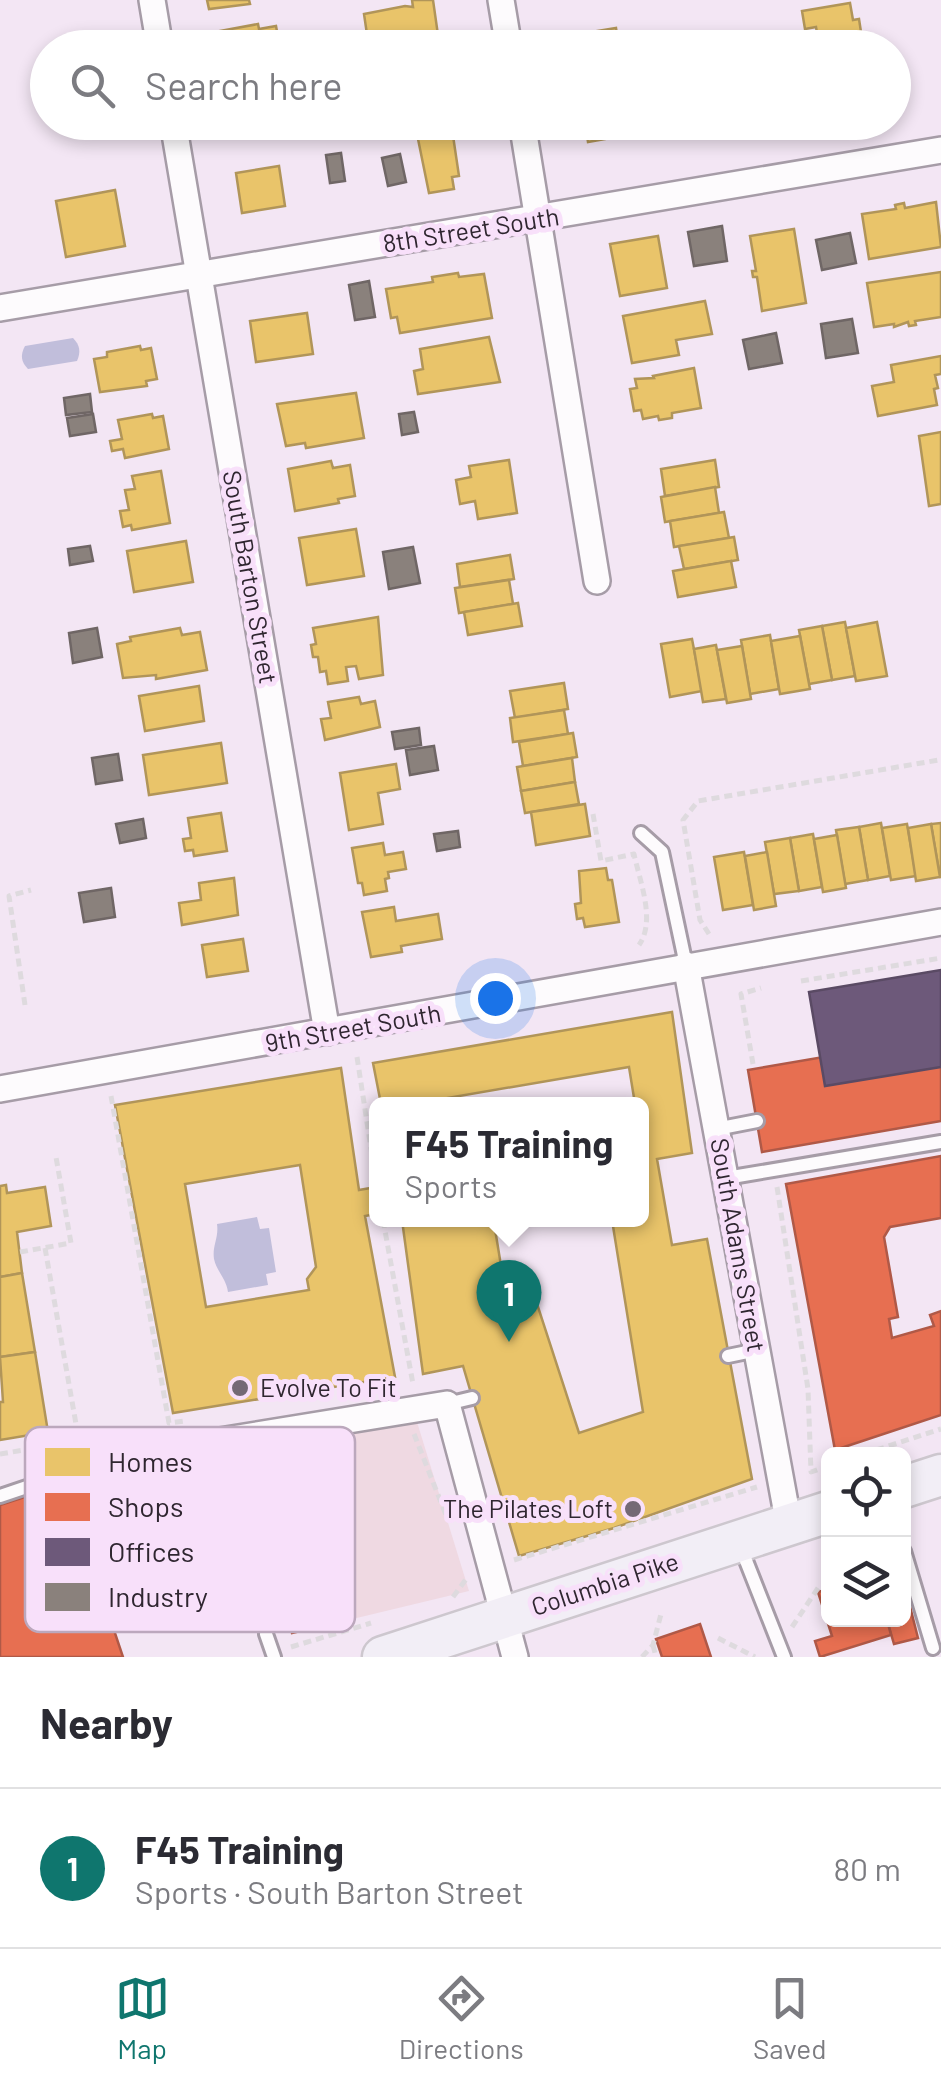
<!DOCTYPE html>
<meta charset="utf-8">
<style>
:root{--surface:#fff;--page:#f7f7f7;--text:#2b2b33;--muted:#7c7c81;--line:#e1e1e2;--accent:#0f766e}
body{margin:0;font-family:Barlow,sans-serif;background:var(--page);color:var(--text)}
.controls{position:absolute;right:30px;bottom:30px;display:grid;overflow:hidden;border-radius:15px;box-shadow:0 5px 15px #0003}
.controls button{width:90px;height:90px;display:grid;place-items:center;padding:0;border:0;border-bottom:2px solid var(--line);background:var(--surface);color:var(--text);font:50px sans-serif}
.you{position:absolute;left:495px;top:998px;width:35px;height:35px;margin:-25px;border:8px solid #fff;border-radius:50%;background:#1a73e8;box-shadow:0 0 0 15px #1a73e833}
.badge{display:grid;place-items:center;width:65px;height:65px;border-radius:50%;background:var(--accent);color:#fff;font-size:32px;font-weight:700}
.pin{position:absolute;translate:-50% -82px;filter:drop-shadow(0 2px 5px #0008)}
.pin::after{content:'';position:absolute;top:52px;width:35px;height:30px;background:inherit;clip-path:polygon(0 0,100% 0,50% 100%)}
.popup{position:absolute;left:369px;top:1097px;width:280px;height:130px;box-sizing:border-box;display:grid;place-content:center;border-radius:15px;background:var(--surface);filter:drop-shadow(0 2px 8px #0005);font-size:32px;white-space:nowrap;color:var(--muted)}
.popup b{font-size:38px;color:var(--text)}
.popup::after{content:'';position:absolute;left:50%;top:100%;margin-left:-20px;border:20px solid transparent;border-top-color:var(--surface)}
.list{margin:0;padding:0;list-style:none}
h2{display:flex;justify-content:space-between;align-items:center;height:130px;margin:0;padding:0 40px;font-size:42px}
h2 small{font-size:32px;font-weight:400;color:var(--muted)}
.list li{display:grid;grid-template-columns:65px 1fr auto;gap:30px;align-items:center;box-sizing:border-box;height:160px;padding:0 40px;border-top:2px solid var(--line)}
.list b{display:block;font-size:38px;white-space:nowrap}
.list p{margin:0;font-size:32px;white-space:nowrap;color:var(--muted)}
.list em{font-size:32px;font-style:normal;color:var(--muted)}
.icon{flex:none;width:55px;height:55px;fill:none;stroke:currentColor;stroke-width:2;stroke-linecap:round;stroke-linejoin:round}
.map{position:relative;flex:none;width:941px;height:1657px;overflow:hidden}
.search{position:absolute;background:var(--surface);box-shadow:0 5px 15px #0003;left:30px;right:30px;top:30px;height:110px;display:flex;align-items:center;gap:25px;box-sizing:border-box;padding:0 35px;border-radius:55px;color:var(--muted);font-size:38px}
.sheet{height:290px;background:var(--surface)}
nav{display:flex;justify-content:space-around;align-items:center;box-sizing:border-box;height:140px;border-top:2px solid var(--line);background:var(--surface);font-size:28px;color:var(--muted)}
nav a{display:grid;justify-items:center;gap:5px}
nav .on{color:var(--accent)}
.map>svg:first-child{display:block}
.green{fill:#efd9e2}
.water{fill:#c1bedb}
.homes{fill:#e9c46a;stroke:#b19559;stroke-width:2.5;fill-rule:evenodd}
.shops{fill:#e76f51;stroke:#b05947;stroke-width:2.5}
.offices{fill:#6d597a;stroke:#5a4a64;stroke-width:2.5}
.industry{fill:#8a817c;stroke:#6f6665;stroke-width:2.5}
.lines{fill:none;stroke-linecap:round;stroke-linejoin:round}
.service-casing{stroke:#a69ca7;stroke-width:18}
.minor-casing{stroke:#a69ca7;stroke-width:30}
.primary-casing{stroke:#cdc7ce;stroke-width:45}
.path{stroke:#dedade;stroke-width:5;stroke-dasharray:8 5;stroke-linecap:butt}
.service{stroke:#fdfbfd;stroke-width:12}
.minor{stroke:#fdfbfd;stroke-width:25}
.primary{stroke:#f2eef6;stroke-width:40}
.poi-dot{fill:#746975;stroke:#f8e0fa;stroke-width:4}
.labels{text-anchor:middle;stroke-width:10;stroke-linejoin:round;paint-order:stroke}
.street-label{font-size:25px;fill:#2f2630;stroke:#f8e0fa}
.poi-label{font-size:25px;fill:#2f2630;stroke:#f8e0fa;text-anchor:start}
.key{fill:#f8e0fa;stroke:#bca8bd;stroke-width:2.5}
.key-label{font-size:28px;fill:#2f2630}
</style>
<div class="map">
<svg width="941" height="1657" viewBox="0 0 941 1657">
<rect width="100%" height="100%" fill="#f3e6f4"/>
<path class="green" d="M 417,1422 L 469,1591 L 311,1629 L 283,1441 Z"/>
<g class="water">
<path d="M 73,338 C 80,345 81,352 77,361 L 28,369 C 21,362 20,355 25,346 Z"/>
<path d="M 257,1217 L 260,1229 L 269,1228 L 276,1272 L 266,1274 L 268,1285 L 228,1292 C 226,1278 217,1272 214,1259 C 212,1246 219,1238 217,1224 Z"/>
</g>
<g class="homes">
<path d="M 207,0 L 249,0 L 250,4 L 209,9 Z"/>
<path d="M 412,0 L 433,0 L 439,42 L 369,48 L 364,14 L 405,6 L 413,7 Z"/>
<path d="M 850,3 L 853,20 L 859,19 L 863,45 L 819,45 L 816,27 L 805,29 L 802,11 Z"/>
<path d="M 258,24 L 259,29 L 276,26 L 280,48 L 223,48 L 220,31 Z"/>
<path d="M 616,28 L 619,48 L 576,48 L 581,47 L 579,34 Z"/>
<path d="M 215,122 L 282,122 L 283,127 L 217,138 Z"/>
<path d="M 585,122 L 619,122 L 622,136 L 588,142 Z"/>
<path d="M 452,129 L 459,176 L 452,177 L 454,189 L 429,193 L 417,134 Z"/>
<path d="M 279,166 L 285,206 L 242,213 L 236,173 Z"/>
<path d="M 115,190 L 125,246 L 66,257 L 56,201 Z"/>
<path d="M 936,202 L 941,247 L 869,259 L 862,214 L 896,209 L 895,205 L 904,203 L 905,208 Z"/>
<path d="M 794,229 L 806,303 L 762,311 L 757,277 L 753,277 L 752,271 L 756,271 L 750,236 Z"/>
<path d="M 658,236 L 667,288 L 620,296 L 610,244 Z"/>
<path d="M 941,272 L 941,317 L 915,321 L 916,325 L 909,326 L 908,322 L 894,327 L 894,324 L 874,327 L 867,283 Z"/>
<path d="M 458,273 L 459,277 L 484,274 L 492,318 L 400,333 L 397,317 L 391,318 L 386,289 L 433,282 L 432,277 Z"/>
<path d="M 705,301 L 712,334 L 676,340 L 679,355 L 632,363 L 623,316 Z"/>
<path d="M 307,313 L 313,354 L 256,362 L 250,321 Z"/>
<path d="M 489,337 L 500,382 L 418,394 L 414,371 L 423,369 L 420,349 Z"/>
<path d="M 140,346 L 141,350 L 151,348 L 157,379 L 146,381 L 147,386 L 100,392 L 94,359 L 107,357 L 107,352 Z"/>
<path d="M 941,356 L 941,374 L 935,375 L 938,388 L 934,389 L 937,405 L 878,416 L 872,386 L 894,382 L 891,365 Z"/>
<path d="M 694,368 L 701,408 L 672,413 L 672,418 L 659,420 L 658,416 L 643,419 L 641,410 L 634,411 L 630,389 L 637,388 L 635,379 L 654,378 L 653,376 Z"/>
<path d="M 356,393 L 364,438 L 306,448 L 305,443 L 286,446 L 277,404 Z"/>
<path d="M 152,414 L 153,418 L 163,416 L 169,449 L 125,458 L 123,449 L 112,451 L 110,441 L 122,439 L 118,420 Z"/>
<path d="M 941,432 L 941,504 L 929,506 L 919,436 Z"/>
<path d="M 509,460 L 517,513 L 478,519 L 475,501 L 460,504 L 456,480 L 471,477 L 469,466 Z"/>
<path d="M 715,460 L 719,487 L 665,496 L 661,469 Z"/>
<path d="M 331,461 L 333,468 L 350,465 L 355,496 L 338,499 L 339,503 L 295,511 L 288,469 Z"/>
<path d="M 161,471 L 170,523 L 132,530 L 131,525 L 123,527 L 120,511 L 129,510 L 125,490 L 135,489 L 132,476 Z"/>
<path d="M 715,487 L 719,513 L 665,522 L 661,497 Z"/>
<path d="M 724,512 L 729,538 L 674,547 L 670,521 Z"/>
<path d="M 356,529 L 364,576 L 307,585 L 299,538 Z"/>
<path d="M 734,537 L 738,560 L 684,569 L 679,546 Z"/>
<path d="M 186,541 L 193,582 L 134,592 L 127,551 Z"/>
<path d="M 510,555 L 514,579 L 460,587 L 457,564 Z"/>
<path d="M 731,561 L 736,587 L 678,597 L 673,571 Z"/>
<path d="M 509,580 L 513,604 L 459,613 L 455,588 Z"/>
<path d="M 518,603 L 522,626 L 468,635 L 464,612 Z"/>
<path d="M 378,617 L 383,675 L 359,679 L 356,666 L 346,667 L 348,681 L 328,684 L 326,671 L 320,672 L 318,657 L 313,657 L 311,645 L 316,644 L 313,628 Z"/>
<path d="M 845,622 L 855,676 L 832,680 L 822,626 Z"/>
<path d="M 877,622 L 887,676 L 856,681 L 846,628 Z"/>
<path d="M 822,626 L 832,680 L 809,684 L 799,630 Z"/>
<path d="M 180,628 L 182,635 L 200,632 L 207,670 L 156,679 L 156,675 L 123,678 L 117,644 L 131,641 L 130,637 Z"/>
<path d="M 770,635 L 779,689 L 750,694 L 741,640 Z"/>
<path d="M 800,636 L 810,689 L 780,694 L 771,641 Z"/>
<path d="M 692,639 L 702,691 L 670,697 L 661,644 Z"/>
<path d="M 716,645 L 726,699 L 703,702 L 694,649 Z"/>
<path d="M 742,646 L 751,699 L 727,703 L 717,650 Z"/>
<path d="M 564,683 L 568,709 L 515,718 L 510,691 Z"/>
<path d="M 199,686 L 204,721 L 145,731 L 139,696 Z"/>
<path d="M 359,697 L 361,704 L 375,701 L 380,727 L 325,740 L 321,719 L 331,718 L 328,702 Z"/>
<path d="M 564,710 L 568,734 L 513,742 L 510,718 Z"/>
<path d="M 573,733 L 577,757 L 523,766 L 519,742 Z"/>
<path d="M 221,743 L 227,783 L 149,795 L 143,755 Z"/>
<path d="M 572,758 L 575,782 L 521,791 L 517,767 Z"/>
<path d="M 396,764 L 400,789 L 378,793 L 383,824 L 349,830 L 340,773 Z"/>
<path d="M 575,782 L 579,804 L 525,813 L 521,791 Z"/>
<path d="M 585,804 L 590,836 L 536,845 L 531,812 Z"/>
<path d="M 221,813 L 227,851 L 194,856 L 193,850 L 185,851 L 183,839 L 191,838 L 188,818 Z"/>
<path d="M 881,823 L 890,876 L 868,880 L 859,827 Z"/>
<path d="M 941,823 L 941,877 L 940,877 L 931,824 Z"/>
<path d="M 907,824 L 916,876 L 891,880 L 882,828 Z"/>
<path d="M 931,824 L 940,877 L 916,881 L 908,828 Z"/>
<path d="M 859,827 L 868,880 L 845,884 L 836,830 Z"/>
<path d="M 813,834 L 822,887 L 799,891 L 790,838 Z"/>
<path d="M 837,835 L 846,888 L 823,892 L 814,839 Z"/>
<path d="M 790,838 L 799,891 L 774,894 L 765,842 Z"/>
<path d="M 383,843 L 385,855 L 403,852 L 406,869 L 388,872 L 389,878 L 385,879 L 387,891 L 364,895 L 362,883 L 358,883 L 352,848 Z"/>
<path d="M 744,852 L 753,905 L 723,910 L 714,857 Z"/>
<path d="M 767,852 L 776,906 L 754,910 L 745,856 Z"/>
<path d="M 606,868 L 608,880 L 612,880 L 619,922 L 585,927 L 583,918 L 577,919 L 575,904 L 581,903 L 579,871 Z"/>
<path d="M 234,878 L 238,915 L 182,925 L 179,903 L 201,900 L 199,883 Z"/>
<path d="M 394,907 L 396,921 L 438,914 L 442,939 L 401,946 L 402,952 L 371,957 L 362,912 Z"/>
<path d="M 243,939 L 248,971 L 207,977 L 202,945 Z"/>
<path d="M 672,1012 L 692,1153 L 657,1159 L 672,1245 L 707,1239 L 752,1479 L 614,1528 L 519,1556 L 463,1366 L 423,1374 L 402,1220 L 553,1220 L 495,1229 L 504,1284 L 528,1276 L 579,1433 L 643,1412 L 612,1220 L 642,1220 L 642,1104 L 635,1104 L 629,1067 L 430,1101 L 430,1104 L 381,1104 L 373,1063 Z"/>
<path d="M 341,1068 L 359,1190 L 376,1187 L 376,1214 L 365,1216 L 395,1377 L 173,1413 L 115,1105 ZM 300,1165 L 316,1267 L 307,1279 L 309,1290 L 206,1307 L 185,1184 Z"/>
<path d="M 6,1185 L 7,1193 L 45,1187 L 51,1226 L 17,1232 L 22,1273 L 0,1277 L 0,1186 Z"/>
<path d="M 22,1273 L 35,1352 L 0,1357 L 0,1277 Z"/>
<path d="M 35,1352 L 48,1432 L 0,1440 L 0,1402 L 3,1402 L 0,1357 Z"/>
</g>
<g class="shops">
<path d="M 941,1037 L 941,1121 L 762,1152 L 748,1070 Z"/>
<path d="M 941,1156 L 941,1218 L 890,1227 L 884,1237 L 898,1317 L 889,1319 L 892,1338 L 934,1326 L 930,1315 L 941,1311 L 941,1415 L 835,1450 L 786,1184 Z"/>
<path d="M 65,1484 L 123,1657 L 0,1657 L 0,1505 Z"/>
<path d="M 904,1583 L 918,1638 L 894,1644 L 887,1620 L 904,1620 Z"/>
<path d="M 828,1589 L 828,1620 L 887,1620 L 891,1635 L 820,1657 L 815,1641 L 832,1636 L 818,1592 Z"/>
<path d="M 299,1594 L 309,1629 L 292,1633 L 282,1598 Z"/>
<path d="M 700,1624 L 711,1657 L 662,1657 L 656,1639 Z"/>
</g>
<path class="offices" d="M 941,970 L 941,1067 L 825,1086 L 809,992 Z"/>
<g class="industry">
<path d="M 341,153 L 345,181 L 330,183 L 326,155 Z"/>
<path d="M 400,154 L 406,182 L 388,186 L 382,158 Z"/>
<path d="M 722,226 L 727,261 L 694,266 L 688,232 Z"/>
<path d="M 850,233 L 856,263 L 822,270 L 816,240 Z"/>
<path d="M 369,281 L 375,317 L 355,320 L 349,285 Z"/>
<path d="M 852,319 L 858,353 L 826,358 L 821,324 Z"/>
<path d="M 776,333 L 782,363 L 749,369 L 743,340 Z"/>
<path d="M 90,394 L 92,412 L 66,415 L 64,398 Z"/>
<path d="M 414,412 L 418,432 L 402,435 L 399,414 Z"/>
<path d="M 93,414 L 96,432 L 70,436 L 67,418 Z"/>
<path d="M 90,546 L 93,561 L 70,565 L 68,549 Z"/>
<path d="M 413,547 L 420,583 L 389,589 L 383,552 Z"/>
<path d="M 97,628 L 102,657 L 73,663 L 69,633 Z"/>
<path d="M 419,728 L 421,745 L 395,749 L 392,732 Z"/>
<path d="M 434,746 L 438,770 L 410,775 L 406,750 Z"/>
<path d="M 118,754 L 122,780 L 96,784 L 92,758 Z"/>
<path d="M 143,819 L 146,838 L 120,843 L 116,824 Z"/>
<path d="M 458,831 L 460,847 L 437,851 L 434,834 Z"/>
<path d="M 111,888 L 115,917 L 84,922 L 79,893 Z"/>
</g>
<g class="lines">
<g class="service-casing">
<g id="service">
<path d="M 641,833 L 662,852 L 686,965"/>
<path d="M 716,1129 L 757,1121"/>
<path d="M 726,1178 L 941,1142"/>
<path d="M 728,1356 L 757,1350"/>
<path d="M 447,1404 L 472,1398"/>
<path d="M 0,1496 L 77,1470 L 113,1475"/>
<path d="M 741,1548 L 784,1657"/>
<path d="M 904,1551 L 933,1648"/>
<path d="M 266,1634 L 274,1657"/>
</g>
</g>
<g class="minor-casing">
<g id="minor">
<path d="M 152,0 L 160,48"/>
<path d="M 501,0 L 509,48"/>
<path d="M 173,122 L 327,1032"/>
<path d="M 522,122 L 597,581"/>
<path d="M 0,308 L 941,150"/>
<path d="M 686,965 L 789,1525"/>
<path d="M 0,1089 C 314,1036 627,975 941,922"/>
<path d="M 195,1445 L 447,1404 L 515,1657"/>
</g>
</g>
<g class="primary-casing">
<g id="primary">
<path d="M 904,1487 L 941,1475"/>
<path d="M 383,1657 L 828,1512"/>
</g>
</g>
<g class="path">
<path d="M 593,814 L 601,861 L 634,854 C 640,882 656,921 639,945"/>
<path d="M 709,934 L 700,920 L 683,820 L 698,801 L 939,760"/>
<path d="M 801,981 L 941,958"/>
<path d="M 25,1005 L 9,896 L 31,890"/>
<path d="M 357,1057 L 376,1181"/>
<path d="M 753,1064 L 741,994 L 761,988"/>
<path d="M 111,1096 L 169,1423 L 184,1421"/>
<path d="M 777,1187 L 808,1389 L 811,1472 L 828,1466"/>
<path d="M 383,1220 L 413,1384"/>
<path d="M 45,1248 L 79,1441 L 90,1444 L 154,1430 L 153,1441 L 138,1467"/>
<path d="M 20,1252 L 71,1243 L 56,1157"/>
<path d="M 414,1434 L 448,1520"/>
<path d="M 0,1454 L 79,1441"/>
<path d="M 864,1454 L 941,1429"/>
<path d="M 514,1560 L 757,1487"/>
<path d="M 453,1597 L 467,1578"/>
<path d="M 792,1627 L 818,1588"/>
<path d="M 718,1638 L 755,1657"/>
<path d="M 653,1645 L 656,1657"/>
<path d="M 291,1647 L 371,1623"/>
<path d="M 642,1657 L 653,1645 L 661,1614"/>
</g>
<use href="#service" class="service"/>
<use href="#minor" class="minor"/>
<use href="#primary" class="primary"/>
</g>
<g class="poi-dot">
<circle cx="240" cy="1388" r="10"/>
<circle cx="633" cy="1509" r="10"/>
</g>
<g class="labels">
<g class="street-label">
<text transform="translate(471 230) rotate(-9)" y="9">8th Street South</text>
<text transform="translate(250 577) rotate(80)" y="9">South Barton Street</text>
<text transform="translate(353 1028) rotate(-10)" y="9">9th Street South</text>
<text transform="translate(738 1245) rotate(80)" y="9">South Adams Street</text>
<text transform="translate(605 1584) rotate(-18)" y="9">Columbia Pike</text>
</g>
<g class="poi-label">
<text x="260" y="1397">Evolve To Fit</text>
<text x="613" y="1518" text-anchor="end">The Pilates Loft</text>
</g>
</g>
<rect x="25" y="1427" width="330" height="205" rx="15" class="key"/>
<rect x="45" y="1448" width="45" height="28" fill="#e9c46a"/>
<rect x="45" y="1493" width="45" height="28" fill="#e76f51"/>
<rect x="45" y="1538" width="45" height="28" fill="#6d597a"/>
<rect x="45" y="1583" width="45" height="28" fill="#8a817c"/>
<g class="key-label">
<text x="108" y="1472">Homes</text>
<text x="108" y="1517">Shops</text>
<text x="108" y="1562">Offices</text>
<text x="108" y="1607">Industry</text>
</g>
</svg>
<div class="controls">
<button><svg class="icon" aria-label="locate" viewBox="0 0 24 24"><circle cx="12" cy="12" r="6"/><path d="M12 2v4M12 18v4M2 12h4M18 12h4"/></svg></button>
<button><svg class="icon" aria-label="layers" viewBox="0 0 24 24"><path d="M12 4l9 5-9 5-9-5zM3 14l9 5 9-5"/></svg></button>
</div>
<div class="you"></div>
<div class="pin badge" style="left:509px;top:1342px">1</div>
<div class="popup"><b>F45 Training</b>Sports</div>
<div class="search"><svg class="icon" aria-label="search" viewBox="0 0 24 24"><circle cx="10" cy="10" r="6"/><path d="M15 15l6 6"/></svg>Search here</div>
</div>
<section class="sheet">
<h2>Nearby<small></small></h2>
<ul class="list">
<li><span class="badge">1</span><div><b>F45 Training</b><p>Sports · South Barton Street</p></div><em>80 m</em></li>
</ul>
</section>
<nav>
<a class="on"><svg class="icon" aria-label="map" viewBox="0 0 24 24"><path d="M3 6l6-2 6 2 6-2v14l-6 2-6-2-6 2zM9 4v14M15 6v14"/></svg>Map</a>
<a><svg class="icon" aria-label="directions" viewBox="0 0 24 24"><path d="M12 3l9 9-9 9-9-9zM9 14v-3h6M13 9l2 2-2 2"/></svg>Directions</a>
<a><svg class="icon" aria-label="saved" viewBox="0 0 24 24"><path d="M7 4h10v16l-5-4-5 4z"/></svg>Saved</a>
</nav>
